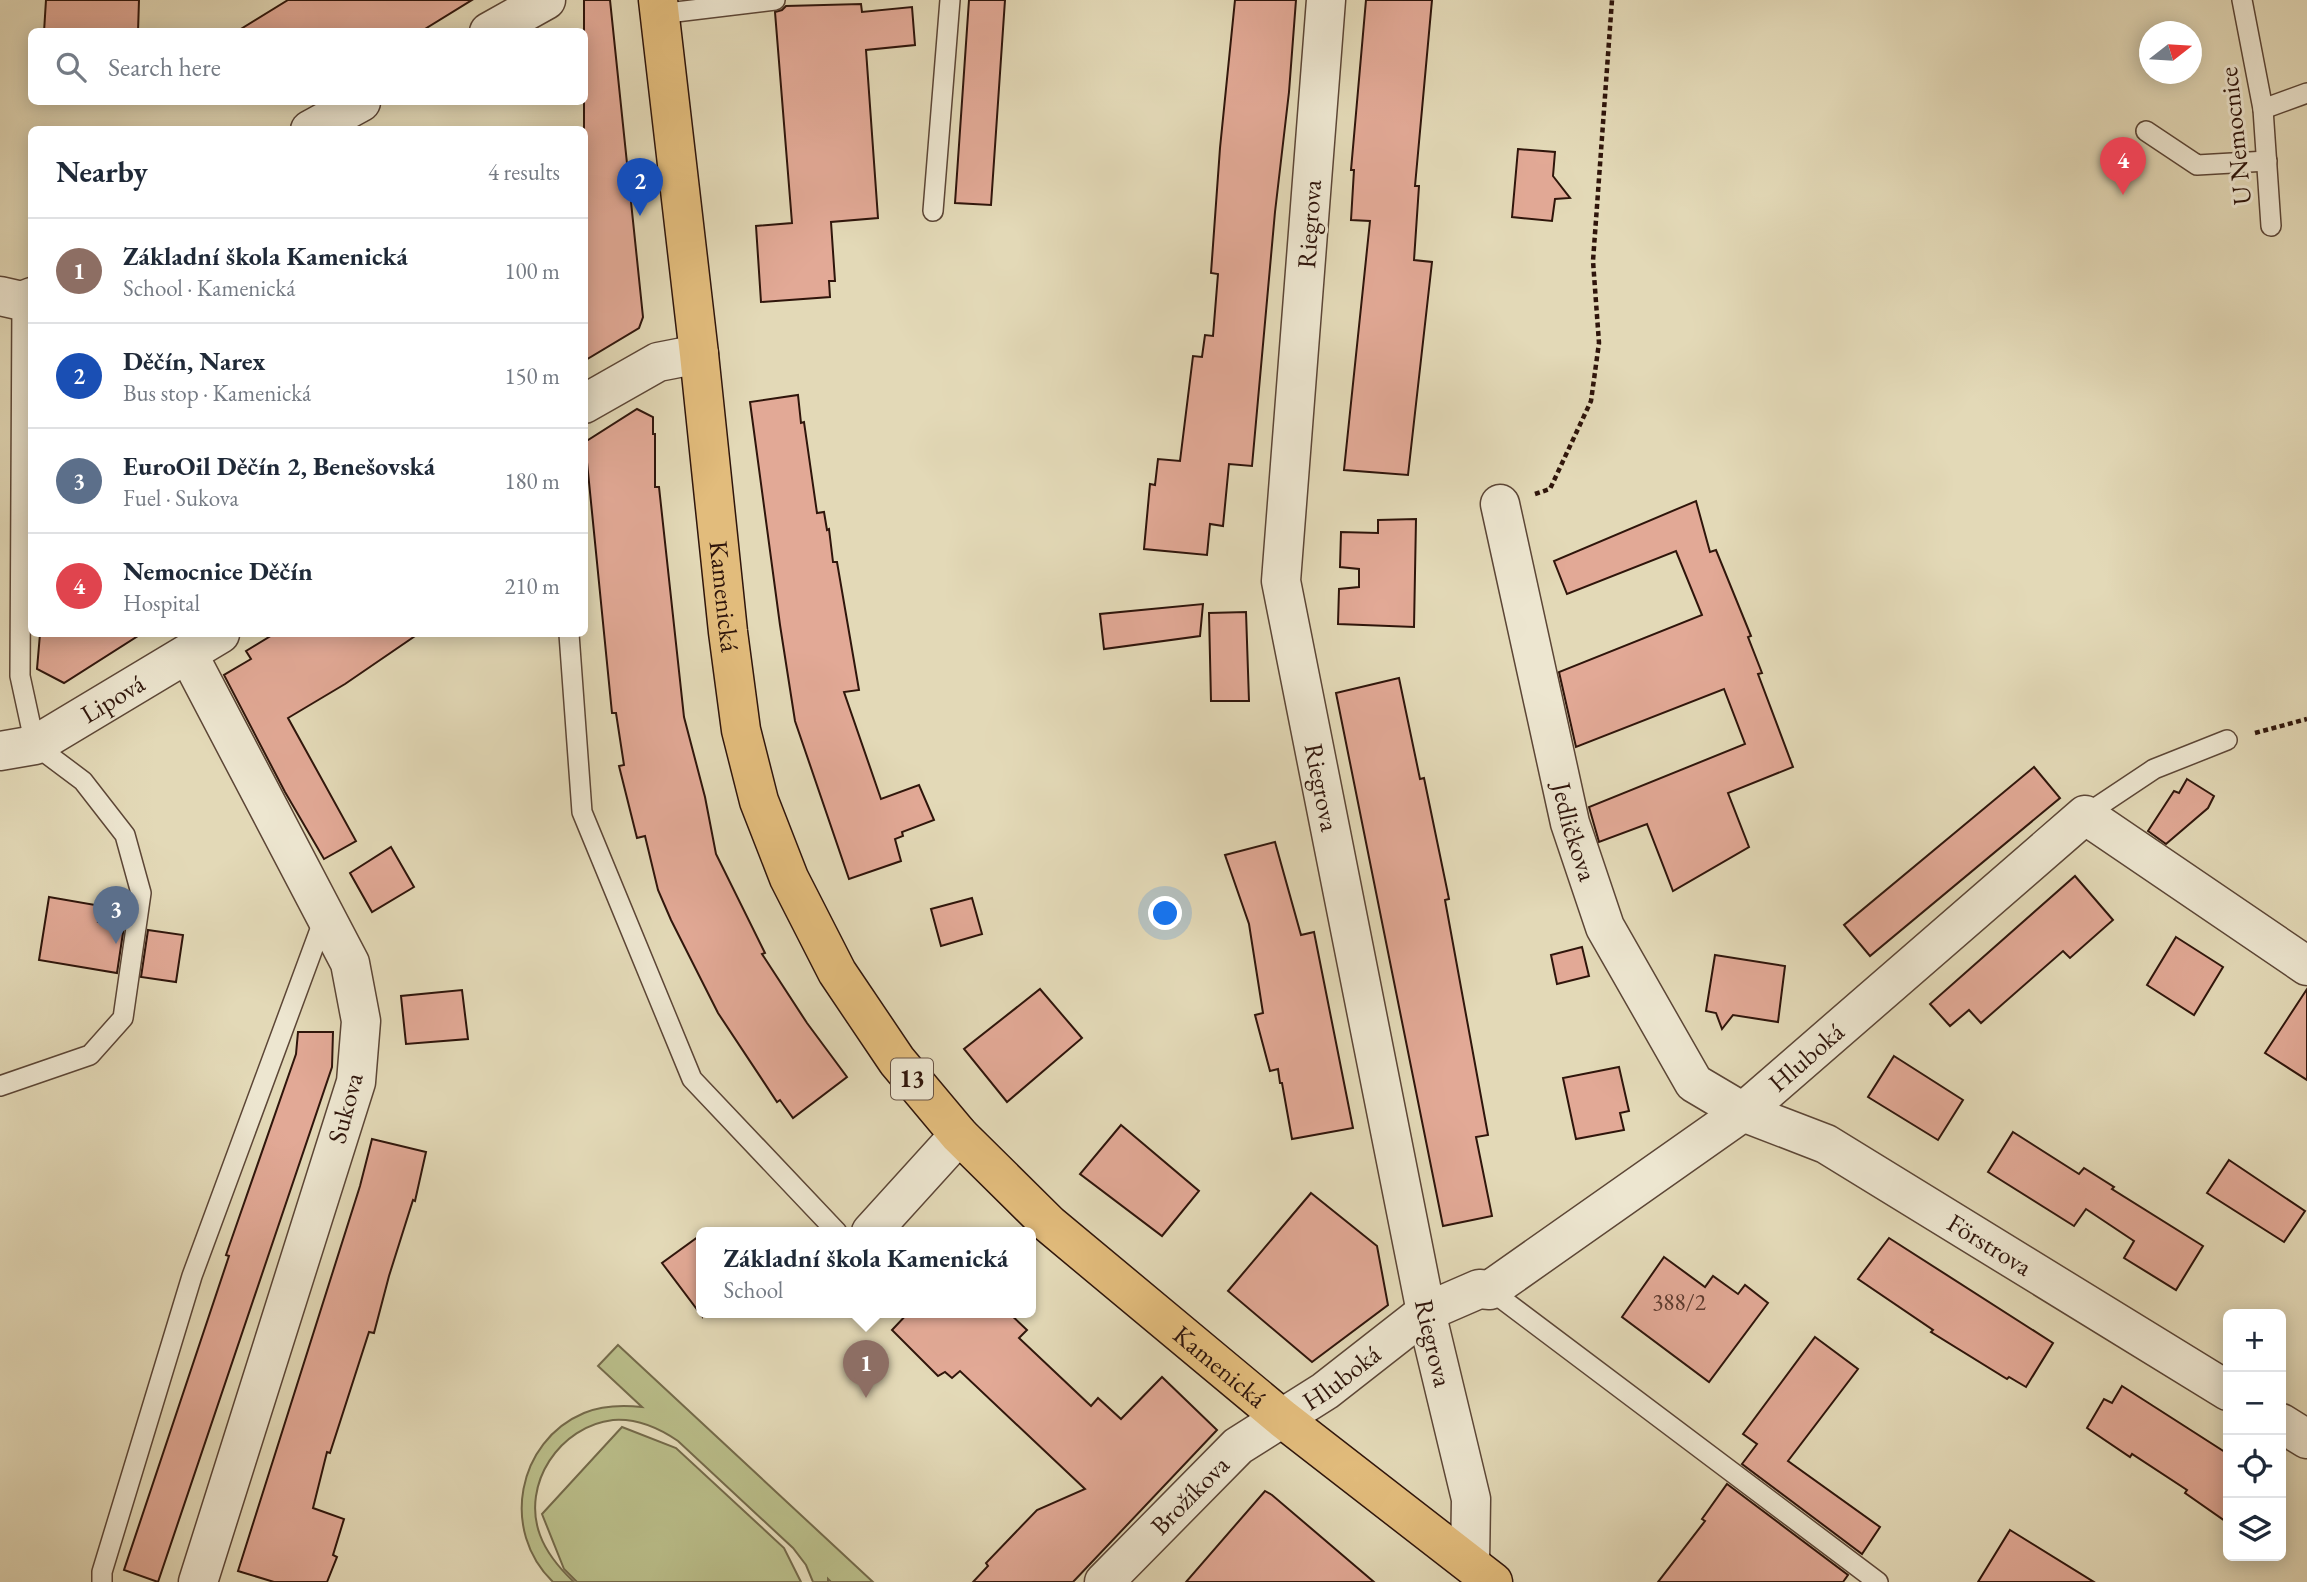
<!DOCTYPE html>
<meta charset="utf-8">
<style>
:root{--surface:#fff;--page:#f6f6f7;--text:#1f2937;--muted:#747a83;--line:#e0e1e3;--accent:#1a73e8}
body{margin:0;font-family:"EB Garamond",serif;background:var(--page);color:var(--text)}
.controls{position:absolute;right:21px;bottom:21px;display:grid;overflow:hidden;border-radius:10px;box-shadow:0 4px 18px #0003}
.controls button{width:63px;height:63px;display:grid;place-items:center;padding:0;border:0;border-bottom:2px solid var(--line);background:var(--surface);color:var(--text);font:35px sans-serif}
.compass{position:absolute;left:2139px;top:21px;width:63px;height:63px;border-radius:50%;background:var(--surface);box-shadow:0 4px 18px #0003;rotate:73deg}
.you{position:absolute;left:1166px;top:914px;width:24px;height:24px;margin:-18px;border:5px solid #fff;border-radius:50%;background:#1a73e8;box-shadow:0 0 0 10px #1a73e833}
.badge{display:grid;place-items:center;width:46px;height:46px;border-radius:50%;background:var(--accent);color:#fff;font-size:23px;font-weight:700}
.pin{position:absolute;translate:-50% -58px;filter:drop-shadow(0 2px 4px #0008)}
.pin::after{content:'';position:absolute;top:37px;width:24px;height:21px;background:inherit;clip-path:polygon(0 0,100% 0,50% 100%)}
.popup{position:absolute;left:696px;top:1227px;width:340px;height:91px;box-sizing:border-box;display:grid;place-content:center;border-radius:10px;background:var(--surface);filter:drop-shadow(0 2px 5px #0005);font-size:23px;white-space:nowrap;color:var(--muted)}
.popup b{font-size:26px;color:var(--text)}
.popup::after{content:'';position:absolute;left:50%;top:100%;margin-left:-14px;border:14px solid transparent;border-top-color:var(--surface)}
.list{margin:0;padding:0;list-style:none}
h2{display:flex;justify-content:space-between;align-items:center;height:91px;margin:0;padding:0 28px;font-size:30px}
h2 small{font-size:23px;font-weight:400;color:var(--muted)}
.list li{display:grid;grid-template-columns:46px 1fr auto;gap:21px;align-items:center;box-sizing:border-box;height:105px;padding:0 28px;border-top:2px solid var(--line)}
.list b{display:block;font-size:26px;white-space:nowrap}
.list p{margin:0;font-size:23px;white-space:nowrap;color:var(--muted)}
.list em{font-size:23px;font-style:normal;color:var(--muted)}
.icon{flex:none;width:38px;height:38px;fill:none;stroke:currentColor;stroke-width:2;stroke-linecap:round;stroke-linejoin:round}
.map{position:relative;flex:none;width:2307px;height:1582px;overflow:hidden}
.search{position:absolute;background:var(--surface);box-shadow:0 4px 18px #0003;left:28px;top:28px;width:560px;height:77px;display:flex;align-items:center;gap:18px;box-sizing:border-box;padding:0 24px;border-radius:10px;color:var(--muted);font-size:26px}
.panel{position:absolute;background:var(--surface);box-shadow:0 4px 18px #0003;left:28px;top:126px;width:560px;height:511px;border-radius:10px}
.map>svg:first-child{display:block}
.green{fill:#babe8a;stroke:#746a4a;stroke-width:2}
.building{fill:#e2a996;stroke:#2f150b;stroke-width:2}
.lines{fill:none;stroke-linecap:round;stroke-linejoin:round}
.lane-casing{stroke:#5c4636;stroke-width:22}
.street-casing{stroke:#5c4636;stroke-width:41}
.primary-casing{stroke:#2f150b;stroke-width:41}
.path{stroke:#2f150b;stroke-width:4.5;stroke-dasharray:5 3.5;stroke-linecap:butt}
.lane{stroke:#ede6d0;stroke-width:19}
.street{stroke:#ede6d0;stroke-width:38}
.primary{stroke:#e2bc7c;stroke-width:38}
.labels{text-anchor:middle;stroke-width:6;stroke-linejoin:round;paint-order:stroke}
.number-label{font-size:23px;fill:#5c3a2e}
.shield{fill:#ede6d0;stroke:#685446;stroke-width:2}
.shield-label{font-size:24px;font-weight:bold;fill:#2f150b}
.street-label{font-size:26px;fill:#2f150b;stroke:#ede6d0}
</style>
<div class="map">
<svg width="2307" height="1582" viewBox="0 0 2307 1582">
<rect width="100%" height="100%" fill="#e3d9b7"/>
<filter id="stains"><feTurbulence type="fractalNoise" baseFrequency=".00286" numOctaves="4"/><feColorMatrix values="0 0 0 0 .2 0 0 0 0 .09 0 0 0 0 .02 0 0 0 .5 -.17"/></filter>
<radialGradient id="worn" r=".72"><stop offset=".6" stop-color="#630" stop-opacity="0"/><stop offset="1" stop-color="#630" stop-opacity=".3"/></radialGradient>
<g class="green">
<path d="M 618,1345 L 873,1582 L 831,1582 L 828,1579 L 828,1582 L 813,1582 L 806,1565 L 793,1548 L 678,1441 C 659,1428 638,1418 613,1420 C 560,1426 521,1484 540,1535 C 547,1554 559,1568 574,1582 L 553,1582 C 500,1531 517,1441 584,1413 C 603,1405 623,1405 642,1407 L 598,1366 Z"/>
<path d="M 622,1427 L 676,1448 L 784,1548 L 801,1582 L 577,1582 L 564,1569 L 542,1514 Z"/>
</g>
<g class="building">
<path d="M 46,0 L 139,0 L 138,32 L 44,32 Z"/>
<path d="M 288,0 L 472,0 L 420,32 L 236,32 Z"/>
<path d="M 584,0 L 610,0 L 643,317 L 639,328 L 584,361 Z"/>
<path d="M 969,0 L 1005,0 L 991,205 L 955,203 Z"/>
<path d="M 1235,0 L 1296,0 L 1289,92 L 1275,212 L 1252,466 L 1229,464 L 1223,526 L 1210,524 L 1207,555 L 1144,549 L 1150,484 L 1155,485 L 1158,459 L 1180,461 L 1193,356 L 1202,357 L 1205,335 L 1213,336 L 1218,274 L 1211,273 L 1220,148 Z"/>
<path d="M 1366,0 L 1432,0 L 1415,186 L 1419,186 L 1414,260 L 1432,262 L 1408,475 L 1344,470 L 1370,221 L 1351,220 L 1354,170 L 1351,170 Z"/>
<path d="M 861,4 L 862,12 L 912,7 L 915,45 L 866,50 L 878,218 L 831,222 L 835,281 L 829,281 L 830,297 L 761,302 L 756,226 L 792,223 L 775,12 L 782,10 L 786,6 Z"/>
<path d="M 1518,149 L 1555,152 L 1553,176 L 1570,198 L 1555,199 L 1552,221 L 1512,217 Z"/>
<path d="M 798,395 L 801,423 L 804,422 L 817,513 L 824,512 L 827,530 L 829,529 L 833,562 L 837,562 L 859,690 L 844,692 L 881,799 L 919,785 L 934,820 L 902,832 L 903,836 L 895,839 L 901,861 L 849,879 L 795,721 L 780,625 L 750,402 Z"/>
<path d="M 637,409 L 653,417 L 653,434 L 655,434 L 655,487 L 659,487 L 684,717 L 705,797 L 716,854 L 765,953 L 762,954 L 807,1023 L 847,1077 L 793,1118 L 780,1100 L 777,1102 L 718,1013 L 671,920 L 658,890 L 645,836 L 637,838 L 619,766 L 624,765 L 616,713 L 612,713 L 585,442 Z"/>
<path d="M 1696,501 L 1710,552 L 1716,550 L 1751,636 L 1748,637 L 1762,673 L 1758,674 L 1793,767 L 1728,793 L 1749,847 L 1673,891 L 1647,824 L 1599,842 L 1589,807 L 1745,744 L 1724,689 L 1576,747 L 1559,672 L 1702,615 L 1676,551 L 1567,594 L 1554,561 Z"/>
<path d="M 1416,519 L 1414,627 L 1338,624 L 1339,589 L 1359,587 L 1359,569 L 1340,567 L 1341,532 L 1378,533 L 1378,520 Z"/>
<path d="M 1203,604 L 1200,636 L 1104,649 L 1100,614 Z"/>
<path d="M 1246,612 L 1249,701 L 1211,701 L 1209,613 Z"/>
<path d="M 40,634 L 141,634 L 64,683 L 37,669 Z"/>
<path d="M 274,634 L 418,634 L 345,684 L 288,718 L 356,841 L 324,859 L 285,792 L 224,675 L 251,659 L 246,651 Z"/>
<path d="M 1399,678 L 1420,779 L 1424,778 L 1449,899 L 1445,900 L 1488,1135 L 1476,1137 L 1492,1216 L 1443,1226 L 1336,693 Z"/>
<path d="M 2034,767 L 2060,798 L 1870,956 L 1844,925 Z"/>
<path d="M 2187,779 L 2214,796 L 2208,808 L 2166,844 L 2148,831 L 2174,791 L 2179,793 Z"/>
<path d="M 1275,842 L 1301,935 L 1314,932 L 1353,1128 L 1292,1139 L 1282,1083 L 1280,1083 L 1278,1069 L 1270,1071 L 1255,1015 L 1263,1013 L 1249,924 L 1225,855 Z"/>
<path d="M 391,847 L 414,887 L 372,912 L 350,873 Z"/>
<path d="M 2075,876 L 2113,920 L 2070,958 L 2063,951 L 1981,1023 L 1969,1010 L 1950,1026 L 1930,1004 Z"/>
<path d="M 49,897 L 101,906 L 98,922 L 124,926 L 117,973 L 39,960 Z"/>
<path d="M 972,898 L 982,934 L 941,946 L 931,909 Z"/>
<path d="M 148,930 L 183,935 L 176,982 L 141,977 Z"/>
<path d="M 2176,937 L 2223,967 L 2194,1015 L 2147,985 Z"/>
<path d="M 1582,947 L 1589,976 L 1557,984 L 1551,955 Z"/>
<path d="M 1715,955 L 1785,966 L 1778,1022 L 1733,1015 L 1722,1029 L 1716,1013 L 1706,1011 Z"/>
<path d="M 1040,989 L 1082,1038 L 1007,1102 L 964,1049 Z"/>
<path d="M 2307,989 L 2307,1080 L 2265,1053 Z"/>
<path d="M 462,990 L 468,1039 L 406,1044 L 401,996 Z"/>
<path d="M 298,1032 L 333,1032 L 332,1067 L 158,1582 L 124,1570 L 229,1256 L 226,1255 L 296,1054 Z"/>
<path d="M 1894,1056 L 1963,1100 L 1938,1140 L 1868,1097 Z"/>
<path d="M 1619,1067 L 1629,1111 L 1620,1113 L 1624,1130 L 1576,1139 L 1563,1078 Z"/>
<path d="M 1121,1125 L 1199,1191 L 1162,1236 L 1080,1174 Z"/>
<path d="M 2013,1132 L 2079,1174 L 2084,1168 L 2114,1187 L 2112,1189 L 2203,1246 L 2176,1290 L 2124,1258 L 2134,1241 L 2086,1209 L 2074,1226 L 1988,1172 Z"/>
<path d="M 372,1139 L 426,1152 L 415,1201 L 413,1200 L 389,1276 L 374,1333 L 369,1332 L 330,1453 L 327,1452 L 313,1508 L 344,1519 L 333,1555 L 337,1557 L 327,1582 L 274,1582 L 238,1571 L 360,1186 Z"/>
<path d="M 2229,1160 L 2305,1211 L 2284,1242 L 2207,1193 Z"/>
<path d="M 1311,1193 L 1377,1246 L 1388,1305 L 1312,1362 L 1228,1291 Z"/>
<path d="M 702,1234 L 702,1316 L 662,1263 Z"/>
<path d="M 1889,1238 L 2053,1343 L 2026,1387 L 2009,1377 L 2007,1379 L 1931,1332 L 1933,1330 L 1858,1279 Z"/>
<path d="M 1664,1257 L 1705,1287 L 1713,1276 L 1738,1294 L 1745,1285 L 1768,1303 L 1709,1382 L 1622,1317 Z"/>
<path d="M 909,1312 L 1008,1312 L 1027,1330 L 1019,1338 L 1091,1406 L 1098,1398 L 1121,1419 L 1162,1377 L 1217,1430 L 1073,1582 L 973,1582 L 988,1566 L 986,1563 L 1037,1510 L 1085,1489 L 960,1371 L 952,1378 L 945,1372 L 938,1376 L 892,1330 Z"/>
<path d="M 1815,1337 L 1858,1369 L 1788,1461 L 1880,1527 L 1862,1554 L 1742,1464 L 1757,1444 L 1743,1434 Z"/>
<path d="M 2122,1386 L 2228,1454 L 2228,1523 L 2185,1493 L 2187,1490 L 2132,1454 L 2130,1457 L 2087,1428 L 2104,1399 L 2112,1403 Z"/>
<path d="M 1727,1484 L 1848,1575 L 1843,1582 L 1658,1582 L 1705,1521 L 1702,1519 Z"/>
<path d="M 1265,1491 L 1272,1495 L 1374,1582 L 1186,1582 Z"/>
<path d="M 2010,1530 L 2094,1582 L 1978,1582 Z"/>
</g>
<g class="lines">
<g class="lane-casing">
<g id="lane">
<path d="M 2242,0 L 2263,109 L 2271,226"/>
<path d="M 659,14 L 775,0"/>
<path d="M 2263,109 L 2307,93"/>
<path d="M 2146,131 L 2197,165 L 2267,161"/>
<path d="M 933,211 L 950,0"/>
<path d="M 569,634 L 582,812 L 692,1079 L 837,1232"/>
<path d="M 2085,815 L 2154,769 L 2227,740"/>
<path d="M 0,1086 L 90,1055 L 123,1018 L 141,893 L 125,835 L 83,781 L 35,745 L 20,676 L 22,301"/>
<path d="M 1490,1290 L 1878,1582"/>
<path d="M 102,1582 L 102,1572 L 192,1276 L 325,916"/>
</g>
</g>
<g class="street-casing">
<g id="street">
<path id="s1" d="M 1326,0 L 1281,581 L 1426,1312 L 1471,1499 L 1470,1563"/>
<path d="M 489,32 L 546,0"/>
<path d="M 310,130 L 361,102"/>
<path d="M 0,296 L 22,301 L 32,297"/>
<path d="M 584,404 L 658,362 L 699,354"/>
<path id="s2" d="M 1500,504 L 1570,823 L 1605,927 L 1694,1083 L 1743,1112 L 1826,1144 L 2228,1391"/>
<path d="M 188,654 L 350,963 L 361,1021 L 356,1082 L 198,1582"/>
<path id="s3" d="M 0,751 L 35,745 L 220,634"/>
<path d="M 871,1232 L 959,1135"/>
<path d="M 2281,1423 L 2307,1439"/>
<path id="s4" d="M 1104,1582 L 1238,1446 L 1325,1391 L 1426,1312 L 1479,1289 L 1490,1290 L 1743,1112 L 2085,815 L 2307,966"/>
</g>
</g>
<g class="primary-casing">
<g id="primary">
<path id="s5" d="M 658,0 L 699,354 L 728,632 L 741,730 L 759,801 L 789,878 L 837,972 L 897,1061 L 959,1135 L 1049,1224 L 1283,1419 L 1493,1582"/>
</g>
</g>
<g class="path">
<path d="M 1535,494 L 1550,489 L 1591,401 L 1599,343 L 1593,261 L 1612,0"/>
<path d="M 2255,733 L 2307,719"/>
</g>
<use href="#lane" class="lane"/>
<use href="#street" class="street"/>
<use href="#primary" class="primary"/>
</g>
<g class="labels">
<g class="number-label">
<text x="1679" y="1310">388/2</text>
</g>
<rect class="shield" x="891" y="1058.5" width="42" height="41" rx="5"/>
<g class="shield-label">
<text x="912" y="1087">13</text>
</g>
<g class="street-label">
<text transform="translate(2235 136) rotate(-96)" y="9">U Nemocnice</text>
<text transform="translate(1309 224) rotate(-86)" y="9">Riegrova</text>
<text dy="9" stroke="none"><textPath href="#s5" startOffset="600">Kamenická</textPath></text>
<text dy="9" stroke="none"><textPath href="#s3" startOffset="126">Lipová</textPath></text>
<text dy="9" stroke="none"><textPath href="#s1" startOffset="793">Riegrova</textPath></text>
<text dy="9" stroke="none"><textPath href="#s2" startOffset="336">Jedličkova</textPath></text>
<text dy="9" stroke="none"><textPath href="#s4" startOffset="884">Hluboká</textPath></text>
<text transform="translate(345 1108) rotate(-75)" y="9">Sukova</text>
<text dy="9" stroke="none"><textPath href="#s2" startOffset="954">Förstrova</textPath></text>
<text dy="9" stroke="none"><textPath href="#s1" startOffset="1360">Riegrova</textPath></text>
<text dy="9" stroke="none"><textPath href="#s5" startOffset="1549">Kamenická</textPath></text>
<text dy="9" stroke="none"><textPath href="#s4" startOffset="315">Hluboká</textPath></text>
<text dy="9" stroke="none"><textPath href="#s4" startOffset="122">Brožíkova</textPath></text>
</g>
</g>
<rect width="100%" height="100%" filter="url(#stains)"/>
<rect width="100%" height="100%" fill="url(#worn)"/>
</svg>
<div class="controls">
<button>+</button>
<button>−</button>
<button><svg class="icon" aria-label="locate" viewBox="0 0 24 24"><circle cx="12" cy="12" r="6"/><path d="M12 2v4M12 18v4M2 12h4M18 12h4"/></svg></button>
<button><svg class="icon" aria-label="layers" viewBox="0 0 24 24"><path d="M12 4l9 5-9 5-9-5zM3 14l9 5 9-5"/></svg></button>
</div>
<svg class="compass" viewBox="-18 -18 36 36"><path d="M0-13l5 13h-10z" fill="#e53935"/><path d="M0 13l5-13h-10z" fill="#747a83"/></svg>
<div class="you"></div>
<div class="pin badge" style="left:866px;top:1398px;background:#8d6e63">1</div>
<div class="popup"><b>Základní škola Kamenická</b>School</div>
<div class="pin badge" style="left:640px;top:216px;background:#1a4fb4">2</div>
<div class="pin badge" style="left:116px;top:944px;background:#5c6f8a">3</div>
<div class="pin badge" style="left:2123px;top:195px;background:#e0444e">4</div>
<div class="search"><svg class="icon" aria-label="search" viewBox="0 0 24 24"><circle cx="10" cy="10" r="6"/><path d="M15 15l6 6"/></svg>Search here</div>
<section class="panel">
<h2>Nearby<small>4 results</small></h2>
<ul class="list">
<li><span class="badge" style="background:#8d6e63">1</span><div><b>Základní škola Kamenická</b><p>School · Kamenická</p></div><em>100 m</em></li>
<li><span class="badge" style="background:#1a4fb4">2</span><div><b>Děčín, Narex</b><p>Bus stop · Kamenická</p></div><em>150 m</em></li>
<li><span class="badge" style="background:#5c6f8a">3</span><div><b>EuroOil Děčín 2, Benešovská</b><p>Fuel · Sukova</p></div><em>180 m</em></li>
<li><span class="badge" style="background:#e0444e">4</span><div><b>Nemocnice Děčín</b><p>Hospital</p></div><em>210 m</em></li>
</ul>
</section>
</div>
